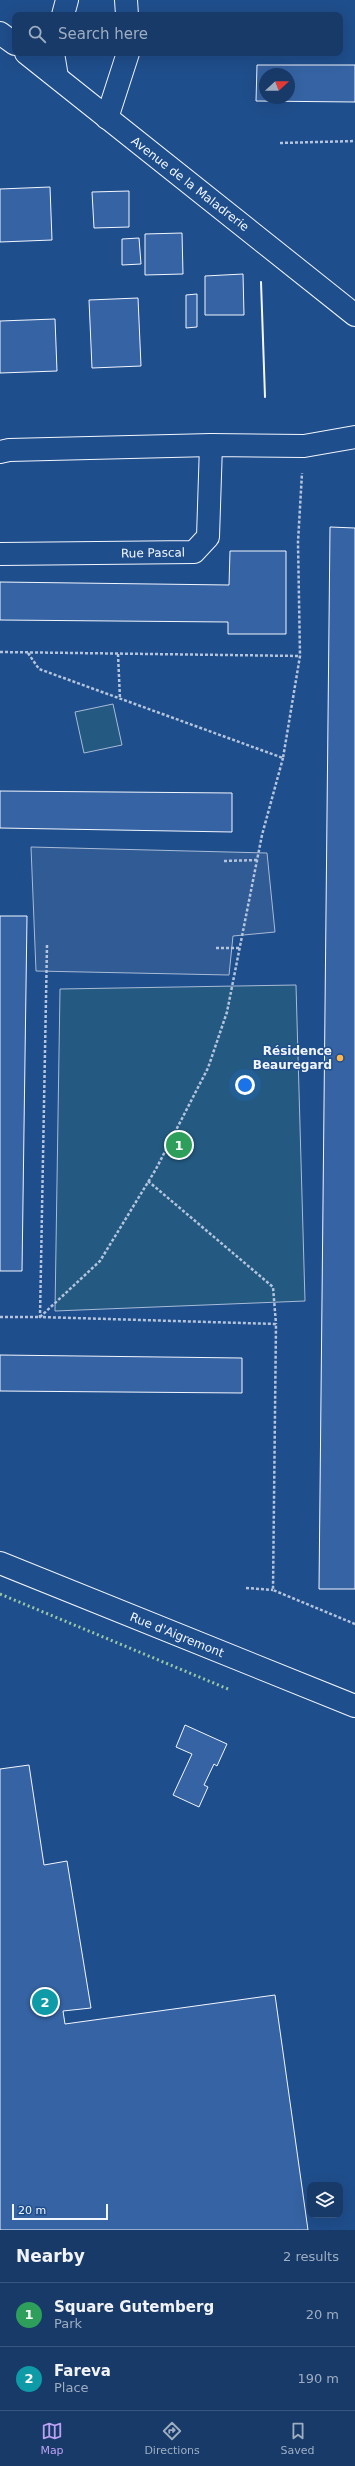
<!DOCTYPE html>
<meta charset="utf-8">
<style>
:root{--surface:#173a69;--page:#20416f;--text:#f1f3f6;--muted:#9eadc0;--line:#36547d;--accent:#bca0f2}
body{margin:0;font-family:"DejaVu Sans",sans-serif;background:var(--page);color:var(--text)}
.controls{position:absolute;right:12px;bottom:12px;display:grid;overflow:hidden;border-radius:8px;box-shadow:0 4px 16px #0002}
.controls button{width:36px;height:36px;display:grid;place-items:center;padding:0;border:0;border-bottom:1px solid var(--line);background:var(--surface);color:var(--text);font:20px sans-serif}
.compass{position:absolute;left:259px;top:68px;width:36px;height:36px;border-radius:50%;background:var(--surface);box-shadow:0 4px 16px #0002;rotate:69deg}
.scale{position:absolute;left:12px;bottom:10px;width:96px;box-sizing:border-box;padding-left:4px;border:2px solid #f2f6ff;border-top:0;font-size:11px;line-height:14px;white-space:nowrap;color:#f2f6ff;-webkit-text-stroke:3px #1f4e8c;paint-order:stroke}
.you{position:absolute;left:245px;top:1085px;width:14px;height:14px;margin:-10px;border:3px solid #fff;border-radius:50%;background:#1a73e8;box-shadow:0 0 0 6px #1a73e833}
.badge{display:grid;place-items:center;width:26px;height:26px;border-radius:50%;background:var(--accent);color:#fff;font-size:13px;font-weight:700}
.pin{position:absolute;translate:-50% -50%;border:2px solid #fff;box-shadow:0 1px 4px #0006}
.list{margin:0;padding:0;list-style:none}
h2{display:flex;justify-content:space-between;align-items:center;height:52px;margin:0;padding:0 16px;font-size:17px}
h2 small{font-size:13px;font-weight:400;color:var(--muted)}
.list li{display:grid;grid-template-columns:26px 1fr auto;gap:12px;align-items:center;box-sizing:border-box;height:64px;padding:0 16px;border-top:1px solid var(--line)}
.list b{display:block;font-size:15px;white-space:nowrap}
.list p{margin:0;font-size:13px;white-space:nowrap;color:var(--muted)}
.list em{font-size:13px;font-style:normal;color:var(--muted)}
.icon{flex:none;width:22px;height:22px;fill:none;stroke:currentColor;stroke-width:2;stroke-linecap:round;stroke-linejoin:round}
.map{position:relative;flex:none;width:355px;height:2230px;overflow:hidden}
.search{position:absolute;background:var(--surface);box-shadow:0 4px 16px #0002;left:12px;right:12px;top:12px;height:44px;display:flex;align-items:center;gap:10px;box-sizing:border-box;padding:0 14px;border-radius:8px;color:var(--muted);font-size:15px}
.sheet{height:180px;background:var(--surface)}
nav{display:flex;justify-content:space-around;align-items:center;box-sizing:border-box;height:56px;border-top:1px solid var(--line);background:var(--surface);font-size:11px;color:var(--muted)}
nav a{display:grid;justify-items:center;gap:2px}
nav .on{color:var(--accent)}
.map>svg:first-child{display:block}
.green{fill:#245a82;stroke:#a8bbd7}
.parking{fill:#305b95;stroke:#a8bbd7}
.building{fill:#3563a3;stroke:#f2f6ff;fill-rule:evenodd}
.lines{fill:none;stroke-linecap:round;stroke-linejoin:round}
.minor-casing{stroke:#f2f6ff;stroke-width:24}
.primary-casing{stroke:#f2f6ff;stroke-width:24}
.path{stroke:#b3c4dc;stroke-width:2.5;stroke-dasharray:3 2;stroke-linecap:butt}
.minor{stroke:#1f4e8c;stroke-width:22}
.primary{stroke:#1f4e8c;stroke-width:22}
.hedge{stroke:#97c8a6;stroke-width:3;stroke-dasharray:2 3;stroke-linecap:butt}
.wall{stroke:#f2f6ff;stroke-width:2}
.poi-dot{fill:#ffb74d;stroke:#1f4e8c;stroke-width:1.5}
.labels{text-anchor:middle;stroke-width:3;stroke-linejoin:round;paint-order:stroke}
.street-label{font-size:12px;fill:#f2f6ff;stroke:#1f4e8c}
.poi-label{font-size:12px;font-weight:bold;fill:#f2f6ff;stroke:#1f4e8c;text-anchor:end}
</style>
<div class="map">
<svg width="355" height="2230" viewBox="0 0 355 2230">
<rect width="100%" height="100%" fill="#1f4e8c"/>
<g class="green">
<path d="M 113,704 L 122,745 L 84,753 L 75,712 Z"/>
<path d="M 296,985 L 305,1301 L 55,1311 L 60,989 Z"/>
</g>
<path class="parking" d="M 31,847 L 267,853 L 275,932 L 233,936 L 229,975 L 36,971 Z"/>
<g class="building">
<path d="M 257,65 L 355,65 L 355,102 L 256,101 ZM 265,74 L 289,74 L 289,98 L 265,98 Z"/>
<path d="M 50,187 L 52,240 L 0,242 L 0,189 Z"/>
<path d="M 129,191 L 129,227 L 94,228 L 92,192 Z"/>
<path d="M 182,233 L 183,274 L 145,275 L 145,234 Z"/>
<path d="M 139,238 L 141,264 L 122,265 L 122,239 Z"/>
<path d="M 243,274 L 244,315 L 205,315 L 205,276 Z"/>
<path d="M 197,294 L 197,327 L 186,328 L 186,295 Z"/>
<path d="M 138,298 L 141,366 L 92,368 L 89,300 Z"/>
<path d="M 55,319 L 57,371 L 0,373 L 0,321 Z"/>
<path d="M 330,527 L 355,528 L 355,1589 L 319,1589 Z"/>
<path d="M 230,551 L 286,551 L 286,634 L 228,634 L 228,622 L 0,620 L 0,582 L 229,585 Z"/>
<path d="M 0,791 L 232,793 L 232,832 L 0,828 Z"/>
<path d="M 0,916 L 27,916 L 22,1271 L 0,1271 Z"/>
<path d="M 0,1355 L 242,1358 L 242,1393 L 0,1391 Z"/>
<path d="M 185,1725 L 227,1744 L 217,1766 L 214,1764 L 204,1785 L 208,1787 L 199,1807 L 173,1795 L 192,1754 L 176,1747 Z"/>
<path d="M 29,1765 L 44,1865 L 67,1861 L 91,2008 L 63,2011 L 65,2024 L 275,1995 L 308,2230 L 0,2230 L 0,1769 Z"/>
</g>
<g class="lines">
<g class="minor-casing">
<g id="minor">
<path d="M 126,0 L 127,15"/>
<path d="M 63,15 L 67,0"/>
<path d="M 53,53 L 57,77"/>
<path d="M 107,118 L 128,53"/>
<path d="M 0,452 L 9,450 L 211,445 L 304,446 L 355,437"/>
<path d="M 0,554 L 194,552 L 208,537 L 211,445"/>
<path d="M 0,1563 L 355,1706"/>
</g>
</g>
<g class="primary-casing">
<g id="primary">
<path d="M 0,33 L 15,44"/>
<path d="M 26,53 L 355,315"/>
</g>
</g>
<g class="path">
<path d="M 280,143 L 355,141"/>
<path d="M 0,652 L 300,656"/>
<path d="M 28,653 L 39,669 L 283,758 L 300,656 L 298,542 L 302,473"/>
<path d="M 118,654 L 120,699"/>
<path d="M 224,861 L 257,860"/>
<path d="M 47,945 L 40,1317 L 276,1324 L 273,1590 L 355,1624"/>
<path d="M 216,948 L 239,948"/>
<path d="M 148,1181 L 273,1287 L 276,1324"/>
<path d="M 0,1317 L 40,1317 L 100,1261 L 156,1169 L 208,1068 L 227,1012 L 262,835 L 283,758"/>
<path d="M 246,1588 L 273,1590"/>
</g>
<use href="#minor" class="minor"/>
<use href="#primary" class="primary"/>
<path class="hedge" d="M 0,1594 L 228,1689"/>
<path class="wall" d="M 261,282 L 265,397"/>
</g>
<circle class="poi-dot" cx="340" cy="1058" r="4"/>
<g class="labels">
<g class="street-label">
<text transform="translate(190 184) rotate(38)" y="4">Avenue de la Maladrerie</text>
<text transform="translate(153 553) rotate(-1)" y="4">Rue Pascal</text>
<text transform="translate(177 1635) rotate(22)" y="4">Rue d'Aigremont</text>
</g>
<g class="poi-label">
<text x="332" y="1055">Résidence<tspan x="332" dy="14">Beauregard</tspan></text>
</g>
</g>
</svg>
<div class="controls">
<button><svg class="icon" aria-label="layers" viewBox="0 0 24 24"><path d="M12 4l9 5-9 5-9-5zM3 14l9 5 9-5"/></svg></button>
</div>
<svg class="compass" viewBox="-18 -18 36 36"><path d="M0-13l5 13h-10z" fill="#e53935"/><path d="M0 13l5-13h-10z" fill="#9eadc0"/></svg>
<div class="scale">20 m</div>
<div class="you"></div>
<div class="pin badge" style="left:179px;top:1145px;background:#2e9e5b">1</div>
<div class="pin badge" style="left:45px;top:2002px;background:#0f9aa8">2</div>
<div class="search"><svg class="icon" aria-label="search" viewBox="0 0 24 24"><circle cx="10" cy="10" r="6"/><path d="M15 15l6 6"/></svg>Search here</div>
</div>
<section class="sheet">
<h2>Nearby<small>2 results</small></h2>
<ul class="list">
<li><span class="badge" style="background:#2e9e5b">1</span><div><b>Square Gutemberg</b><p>Park</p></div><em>20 m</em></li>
<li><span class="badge" style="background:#0f9aa8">2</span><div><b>Fareva</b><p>Place</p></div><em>190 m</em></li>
</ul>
</section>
<nav>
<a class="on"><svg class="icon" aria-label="map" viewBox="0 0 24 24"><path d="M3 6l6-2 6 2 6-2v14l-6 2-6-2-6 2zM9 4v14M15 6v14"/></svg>Map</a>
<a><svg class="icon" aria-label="directions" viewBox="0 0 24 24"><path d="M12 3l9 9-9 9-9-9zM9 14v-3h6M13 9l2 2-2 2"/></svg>Directions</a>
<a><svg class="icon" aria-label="saved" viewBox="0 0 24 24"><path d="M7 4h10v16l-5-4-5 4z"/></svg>Saved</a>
</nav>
